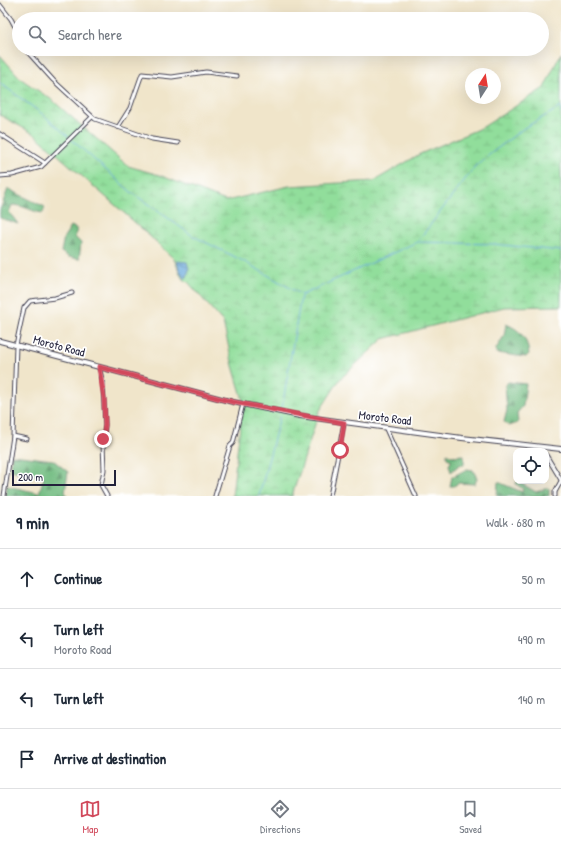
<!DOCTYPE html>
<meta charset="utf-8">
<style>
:root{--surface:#fff;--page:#f6f6f7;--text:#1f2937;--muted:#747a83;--line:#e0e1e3;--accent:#d1495b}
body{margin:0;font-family:"Patrick Hand",sans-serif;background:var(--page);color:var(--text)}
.controls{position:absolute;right:12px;bottom:12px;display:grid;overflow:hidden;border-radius:8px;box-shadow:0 4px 16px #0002}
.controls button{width:36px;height:36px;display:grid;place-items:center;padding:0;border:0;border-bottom:1px solid var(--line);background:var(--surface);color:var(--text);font:20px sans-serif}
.compass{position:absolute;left:465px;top:68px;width:36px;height:36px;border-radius:50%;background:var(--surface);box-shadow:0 4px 16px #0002;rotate:12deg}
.scale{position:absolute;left:12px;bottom:10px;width:104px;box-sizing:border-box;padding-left:4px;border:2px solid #22223b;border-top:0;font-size:11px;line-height:14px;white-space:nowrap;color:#22223b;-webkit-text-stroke:3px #fff;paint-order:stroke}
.stop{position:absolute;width:12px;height:12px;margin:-9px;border:3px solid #d1495b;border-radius:50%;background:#fff}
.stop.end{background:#d1495b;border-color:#fff;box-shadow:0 1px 4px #0008}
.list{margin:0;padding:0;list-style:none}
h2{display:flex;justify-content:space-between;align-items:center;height:52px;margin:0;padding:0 16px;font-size:17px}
h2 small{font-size:13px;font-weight:400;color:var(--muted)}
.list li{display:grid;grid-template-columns:26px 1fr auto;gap:12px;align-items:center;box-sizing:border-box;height:60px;padding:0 16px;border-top:1px solid var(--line)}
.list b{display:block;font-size:15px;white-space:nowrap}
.list p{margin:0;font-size:13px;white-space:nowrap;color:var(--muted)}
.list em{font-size:13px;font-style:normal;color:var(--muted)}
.icon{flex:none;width:22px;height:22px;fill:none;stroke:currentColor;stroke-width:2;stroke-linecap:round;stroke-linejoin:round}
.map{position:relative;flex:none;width:561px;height:496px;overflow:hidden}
.search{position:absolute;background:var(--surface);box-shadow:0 4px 16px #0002;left:12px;right:12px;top:12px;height:44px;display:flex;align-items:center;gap:10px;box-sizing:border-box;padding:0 14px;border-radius:22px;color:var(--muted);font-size:15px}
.sheet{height:292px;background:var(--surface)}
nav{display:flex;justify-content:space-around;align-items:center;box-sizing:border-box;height:56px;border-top:1px solid var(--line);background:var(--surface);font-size:11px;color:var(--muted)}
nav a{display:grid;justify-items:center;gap:2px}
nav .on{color:var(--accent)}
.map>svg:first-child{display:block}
.forest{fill:url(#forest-firs);stroke:#4b705f}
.wetland{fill:url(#wetland-marsh);stroke:#5a806b}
.water{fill:url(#water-waves);stroke:#45668c}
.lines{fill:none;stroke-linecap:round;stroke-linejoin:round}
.stream{stroke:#68a9dc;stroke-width:1}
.street-casing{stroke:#413f50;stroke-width:5}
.secondary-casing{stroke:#413f50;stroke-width:6}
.street{stroke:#fff;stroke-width:3}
.secondary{stroke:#fff;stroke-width:4}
.route{stroke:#d1495b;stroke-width:5}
.labels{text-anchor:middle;stroke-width:3.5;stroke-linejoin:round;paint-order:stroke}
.street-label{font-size:12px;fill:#22223b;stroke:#fff}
</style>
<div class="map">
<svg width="561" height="496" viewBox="0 0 561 496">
<defs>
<pattern id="forest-firs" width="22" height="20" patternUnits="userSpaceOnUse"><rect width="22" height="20" fill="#74bd83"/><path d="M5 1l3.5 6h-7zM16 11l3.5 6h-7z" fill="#5f996c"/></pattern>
<pattern id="wetland-marsh" width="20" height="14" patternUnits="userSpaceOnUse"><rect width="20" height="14" fill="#91de9b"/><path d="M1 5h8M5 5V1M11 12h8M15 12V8" fill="none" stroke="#7dbe86"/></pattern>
<pattern id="water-waves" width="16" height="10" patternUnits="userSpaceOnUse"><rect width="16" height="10" fill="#68a9dc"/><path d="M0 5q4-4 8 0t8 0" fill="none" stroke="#5589b4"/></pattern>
</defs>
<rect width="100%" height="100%" fill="#fff"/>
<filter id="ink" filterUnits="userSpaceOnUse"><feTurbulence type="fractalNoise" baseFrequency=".025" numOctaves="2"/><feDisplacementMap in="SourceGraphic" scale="8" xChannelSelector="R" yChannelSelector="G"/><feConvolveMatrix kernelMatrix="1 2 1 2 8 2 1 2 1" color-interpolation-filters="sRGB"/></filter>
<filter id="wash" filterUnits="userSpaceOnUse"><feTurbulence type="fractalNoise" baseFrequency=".012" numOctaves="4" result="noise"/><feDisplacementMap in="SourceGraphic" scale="16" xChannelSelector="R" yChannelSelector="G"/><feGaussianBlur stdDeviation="0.9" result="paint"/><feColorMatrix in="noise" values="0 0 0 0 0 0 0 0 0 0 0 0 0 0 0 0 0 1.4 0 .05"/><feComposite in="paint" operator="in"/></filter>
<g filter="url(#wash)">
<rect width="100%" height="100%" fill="#f0e5ca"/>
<g class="forest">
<path d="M 8,189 L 45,207 L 43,213 C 32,212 24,205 12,205 L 9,212 L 18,224 L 0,218 L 0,210 Z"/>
<path d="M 71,226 L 77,229 L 75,237 L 81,243 L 79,259 L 69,257 L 61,252 L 64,237 Z"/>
<path d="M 506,324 C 521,330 527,338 529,354 L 526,357 L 496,353 L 496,349 L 504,336 Z"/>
<path d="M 508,382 L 526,384 L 523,406 L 517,413 L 518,423 L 509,426 L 504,422 L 507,410 L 505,386 Z"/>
<path d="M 447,453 L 451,456 L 464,455 L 464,465 L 459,465 L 451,472 L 449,465 L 452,460 L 447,458 Z"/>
<path d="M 12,455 L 53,460 L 68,472 L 65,492 L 67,496 L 5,496 L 7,486 L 39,493 L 44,477 L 10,470 Z"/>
<path d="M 467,469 L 473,470 L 477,478 L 475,484 L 458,483 L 454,486 L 450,486 L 452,477 Z"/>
<path d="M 517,481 L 536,492 L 547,488 L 549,489 L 549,496 L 497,496 L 498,482 L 522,492 L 523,489 L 516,484 Z"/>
</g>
<path class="wetland" d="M 561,53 L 561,306 L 504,307 L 383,339 L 340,379 L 319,412 L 292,496 L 232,496 L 243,400 L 233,366 L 223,322 L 188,282 L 182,278 L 174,259 L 140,227 L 34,134 L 0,115 L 0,55 L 21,79 L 52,100 L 128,166 L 159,175 L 226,201 L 289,186 L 374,181 L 420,154 L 483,127 L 544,88 Z"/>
<path class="water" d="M 177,261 L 187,262 L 189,269 L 187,277 L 184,278 L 179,269 Z"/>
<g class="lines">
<g class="stream">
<path d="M 0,83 L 41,113 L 69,137"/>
<path d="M 561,109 L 561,113"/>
<path d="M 71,139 L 131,192 L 193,236 L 245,262 L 302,295"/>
<path d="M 418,241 L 476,165 L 524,128 L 561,107"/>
<path d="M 302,295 L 417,242 L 493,244 L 561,251"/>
<path d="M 282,408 L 301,296"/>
<path d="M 259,496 L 280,416"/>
</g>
</g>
</g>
<g filter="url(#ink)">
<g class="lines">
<g class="street-casing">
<g id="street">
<path d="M 0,5 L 11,19 L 19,34"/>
<path d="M 25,49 L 53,80 L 95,119 L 152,139 L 178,143"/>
<path d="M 118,127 L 130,108 L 142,74 L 172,77 L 206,72 L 237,76"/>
<path d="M 0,134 L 45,163"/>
<path d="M 0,176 L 12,175 L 41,167 L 92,117"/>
<path d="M 99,367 L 103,383 L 105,425 L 103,444 L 104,470 L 101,485 L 107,496"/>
<path d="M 386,429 L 416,496"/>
<path d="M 13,436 L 27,439"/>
<path d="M 546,455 L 561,480"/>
<path d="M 4,496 L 13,436 L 16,345 L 24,308 L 30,301 L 55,298 L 72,293"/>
<path d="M 215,496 L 230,446 L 233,443 L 243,404"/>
<path d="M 330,496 L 344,423"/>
<path d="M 555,496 L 555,492 L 561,481"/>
</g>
</g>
<g class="secondary-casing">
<path id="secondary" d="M 0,341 L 233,402 L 300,416 L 462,438 L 561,449"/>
</g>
<use href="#street" class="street"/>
<use href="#secondary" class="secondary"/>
</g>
</g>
<g class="lines" filter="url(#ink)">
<path class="route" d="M 103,439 L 105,425 L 104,398 L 99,367 L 233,402 L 344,423 L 340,450"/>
</g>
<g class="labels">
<g class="street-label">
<text transform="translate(59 346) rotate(15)" y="4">Moroto Road</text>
<text transform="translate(385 418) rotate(7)" y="4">Moroto Road</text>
</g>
</g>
</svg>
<div class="controls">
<button><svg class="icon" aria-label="locate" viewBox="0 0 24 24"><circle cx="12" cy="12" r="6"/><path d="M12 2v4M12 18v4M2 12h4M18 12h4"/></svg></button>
</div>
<svg class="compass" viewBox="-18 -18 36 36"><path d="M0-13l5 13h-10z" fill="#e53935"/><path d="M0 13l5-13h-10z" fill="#747a83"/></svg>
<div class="scale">200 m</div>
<div class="stop" style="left:340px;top:450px"></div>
<div class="stop end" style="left:103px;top:439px"></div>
<div class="search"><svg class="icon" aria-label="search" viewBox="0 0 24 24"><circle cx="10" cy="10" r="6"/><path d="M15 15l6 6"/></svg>Search here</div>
</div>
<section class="sheet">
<h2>9 min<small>Walk · 680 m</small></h2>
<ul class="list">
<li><svg class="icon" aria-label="ahead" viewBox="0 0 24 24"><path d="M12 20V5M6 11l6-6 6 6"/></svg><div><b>Continue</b></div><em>50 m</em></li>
<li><svg class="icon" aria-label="left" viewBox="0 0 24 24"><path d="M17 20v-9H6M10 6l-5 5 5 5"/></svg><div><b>Turn left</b><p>Moroto Road</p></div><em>490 m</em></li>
<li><svg class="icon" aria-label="left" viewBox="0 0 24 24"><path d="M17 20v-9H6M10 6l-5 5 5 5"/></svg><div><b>Turn left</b></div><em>140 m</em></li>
<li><svg class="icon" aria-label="arrive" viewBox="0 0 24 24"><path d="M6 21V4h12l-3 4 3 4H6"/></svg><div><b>Arrive at destination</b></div></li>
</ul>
</section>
<nav>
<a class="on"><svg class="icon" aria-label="map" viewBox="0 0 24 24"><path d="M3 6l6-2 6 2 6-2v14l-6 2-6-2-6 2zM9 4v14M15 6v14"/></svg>Map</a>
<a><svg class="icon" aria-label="directions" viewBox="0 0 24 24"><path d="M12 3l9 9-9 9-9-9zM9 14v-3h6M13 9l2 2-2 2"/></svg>Directions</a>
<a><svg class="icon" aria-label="saved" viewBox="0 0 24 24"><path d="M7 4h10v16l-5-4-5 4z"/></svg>Saved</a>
</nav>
